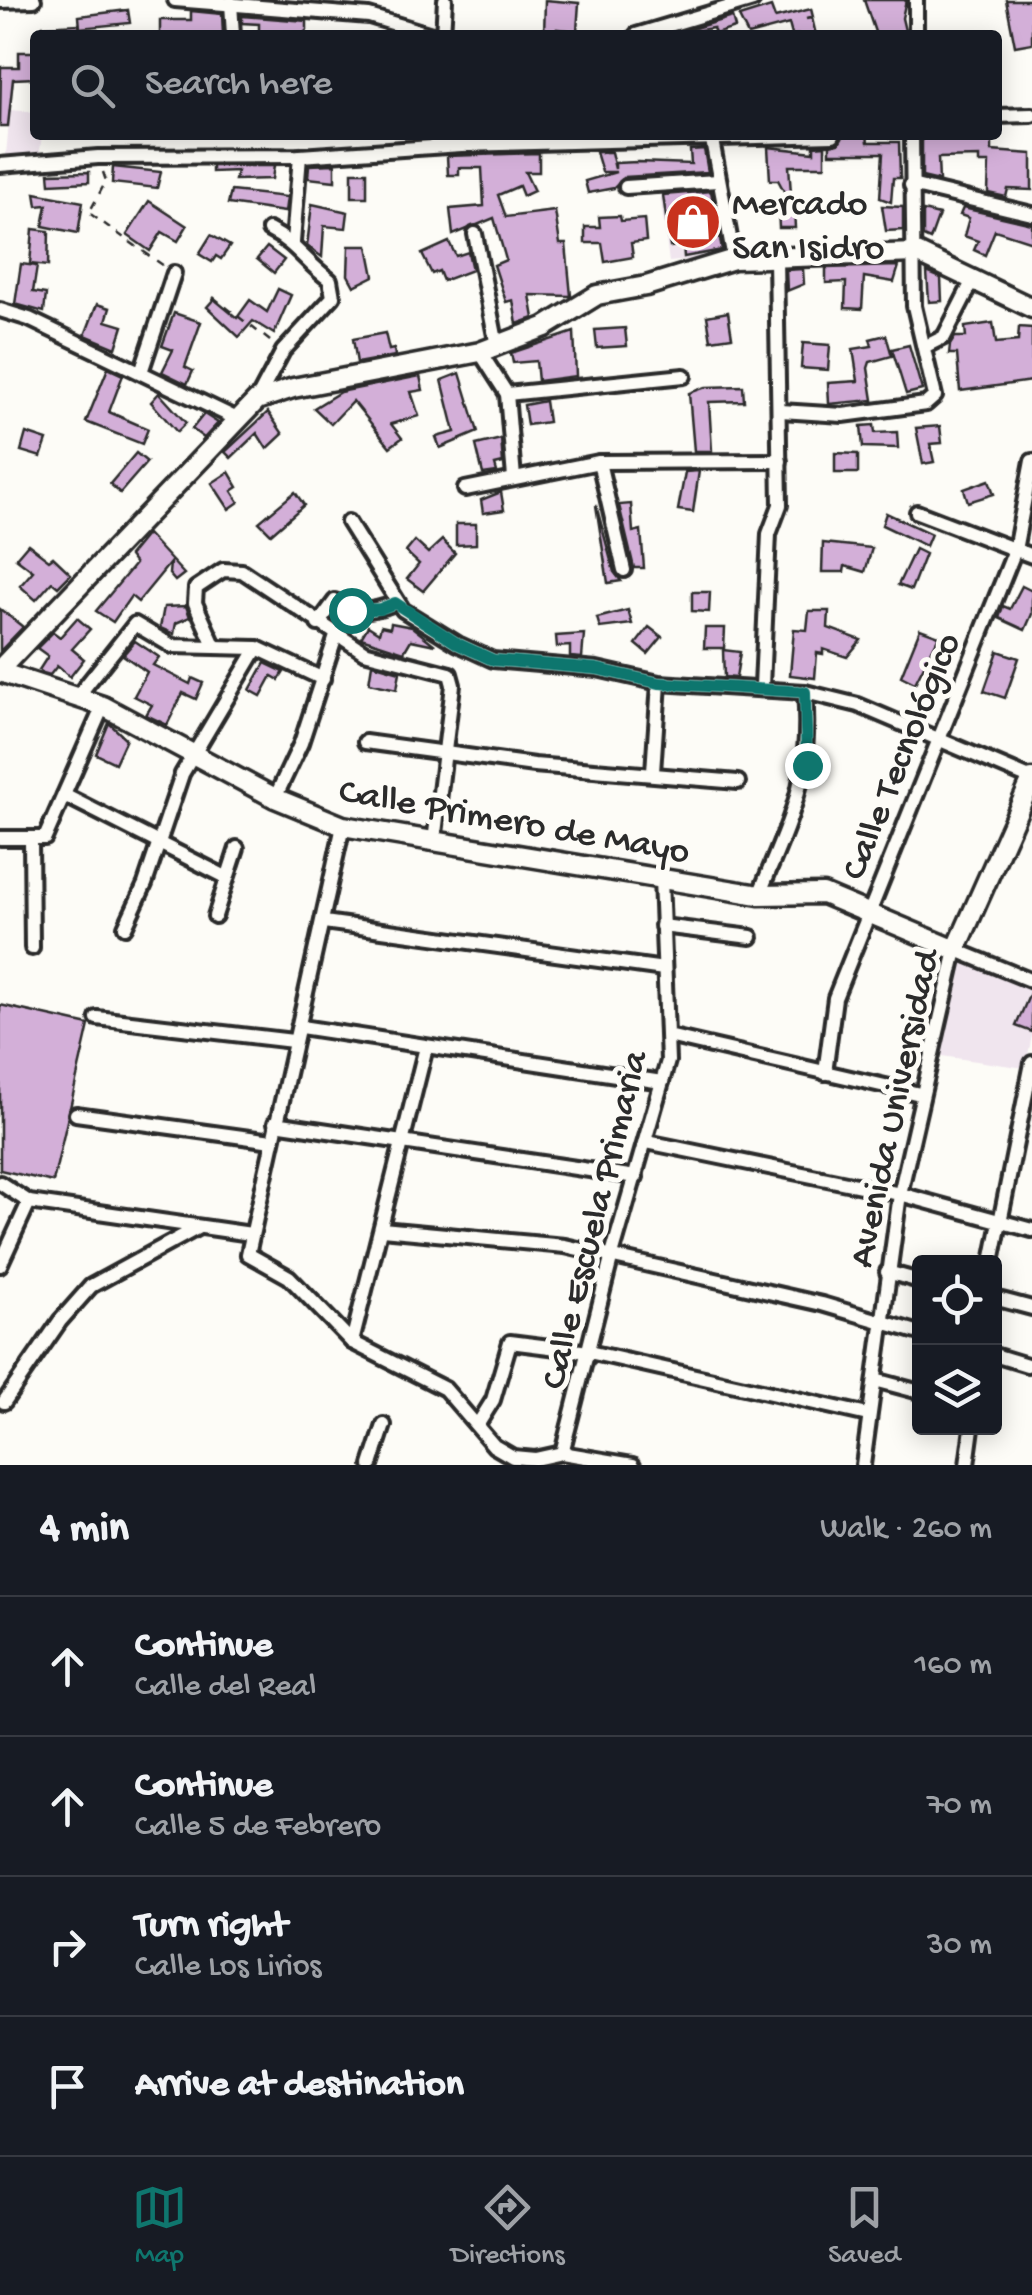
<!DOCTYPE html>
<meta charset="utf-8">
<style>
:root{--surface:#171b24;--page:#242831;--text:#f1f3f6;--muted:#9ea1a6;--line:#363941;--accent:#0f766e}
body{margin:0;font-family:"Gochi Hand",sans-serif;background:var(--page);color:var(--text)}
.controls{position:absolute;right:30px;bottom:30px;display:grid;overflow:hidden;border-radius:10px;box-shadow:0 5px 25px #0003}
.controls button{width:90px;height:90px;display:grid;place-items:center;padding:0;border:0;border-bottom:2px solid var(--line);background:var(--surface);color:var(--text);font:50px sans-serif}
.stop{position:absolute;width:30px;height:30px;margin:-22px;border:8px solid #0f766e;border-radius:50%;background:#fff}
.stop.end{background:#0f766e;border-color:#fff;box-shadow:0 2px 10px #0008}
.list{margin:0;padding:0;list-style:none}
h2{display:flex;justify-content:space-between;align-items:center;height:130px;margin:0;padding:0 40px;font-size:42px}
h2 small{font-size:32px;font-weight:400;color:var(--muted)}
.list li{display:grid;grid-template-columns:65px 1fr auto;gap:30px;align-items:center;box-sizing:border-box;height:140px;padding:0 40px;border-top:2px solid var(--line)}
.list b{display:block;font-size:38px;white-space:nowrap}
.list p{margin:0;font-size:32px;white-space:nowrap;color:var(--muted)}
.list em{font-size:32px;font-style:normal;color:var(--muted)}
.icon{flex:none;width:55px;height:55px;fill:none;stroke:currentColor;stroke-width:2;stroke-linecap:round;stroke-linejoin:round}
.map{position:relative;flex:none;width:1032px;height:1465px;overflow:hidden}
.search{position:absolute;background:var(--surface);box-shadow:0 5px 25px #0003;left:30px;right:30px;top:30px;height:110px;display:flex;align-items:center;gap:25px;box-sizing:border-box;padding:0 35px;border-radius:10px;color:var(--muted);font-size:38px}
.sheet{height:690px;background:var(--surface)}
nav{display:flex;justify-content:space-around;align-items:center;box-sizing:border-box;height:140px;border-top:2px solid var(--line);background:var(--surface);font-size:28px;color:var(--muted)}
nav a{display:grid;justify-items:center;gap:5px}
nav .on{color:var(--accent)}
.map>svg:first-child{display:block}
.built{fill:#f0e5ee}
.building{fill:#d3afd8;stroke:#2b2b2b;stroke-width:2.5}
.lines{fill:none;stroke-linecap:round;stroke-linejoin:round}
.street-casing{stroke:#2b2b2b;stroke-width:20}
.secondary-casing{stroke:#2b2b2b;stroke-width:25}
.path{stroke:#2b2b2b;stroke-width:2.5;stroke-dasharray:8 8;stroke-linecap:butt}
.street{stroke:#fdfcf7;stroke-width:12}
.secondary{stroke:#fdfcf7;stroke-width:18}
.route{stroke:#0f766e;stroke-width:12}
.labels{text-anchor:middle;stroke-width:10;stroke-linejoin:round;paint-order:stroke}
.poi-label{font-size:38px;fill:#2b2b2b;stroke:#fdfcf7;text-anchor:start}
.street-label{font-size:38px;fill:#2b2b2b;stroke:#fdfcf7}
</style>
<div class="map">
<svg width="1032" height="1465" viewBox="0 0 1032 1465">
<rect width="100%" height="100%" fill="#fdfcf7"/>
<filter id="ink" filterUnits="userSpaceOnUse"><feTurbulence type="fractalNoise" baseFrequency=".01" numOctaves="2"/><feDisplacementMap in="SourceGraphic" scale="20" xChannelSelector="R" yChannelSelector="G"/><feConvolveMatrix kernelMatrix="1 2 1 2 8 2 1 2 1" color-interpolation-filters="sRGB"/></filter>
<g filter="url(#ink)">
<g class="built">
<path d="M 10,110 L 35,112 L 35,135 L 42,135 L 39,158 L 6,155 Z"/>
<path d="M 715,184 L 729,256 L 669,262 L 659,188 Z"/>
<path d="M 960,959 L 1032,987 L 1032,1036 L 1025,1068 L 935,1055 Z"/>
</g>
<g class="building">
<path d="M 545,0 L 579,3 L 577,31 L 557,29 L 557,35 L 544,35 Z"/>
<path d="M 864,0 L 906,0 L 902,18 L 906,35 L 876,35 Z"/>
<path d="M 1006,0 L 1032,0 L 1032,43 L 1015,46 Z"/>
<path d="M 771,7 L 775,18 L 811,9 L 813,17 L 806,19 L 812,18 L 816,35 L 792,35 L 789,24 L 748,35 L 739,17 Z"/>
<path d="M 128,10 L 130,23 L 80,28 L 79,16 Z"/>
<path d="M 191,11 L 222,14 L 223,35 L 160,35 L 160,20 L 191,20 Z"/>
<path d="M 242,16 L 307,21 L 307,30 L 302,35 L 259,35 L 259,24 L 242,23 Z"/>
<path d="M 732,17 L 735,28 L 715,34 L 713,28 L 671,35 Z"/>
<path d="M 79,24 L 80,35 L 43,35 L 43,26 Z"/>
<path d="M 19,52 L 35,52 L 35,78 L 13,79 L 8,126 L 0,126 L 1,67 L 19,67 Z"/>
<path d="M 867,135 L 868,142 L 899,142 L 900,178 L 893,178 L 891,202 L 880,198 L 883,153 L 830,153 L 830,145 L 839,143 L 843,136 Z"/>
<path d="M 979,135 L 992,135 L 992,151 L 1032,154 L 1032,190 L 1008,189 L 1006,197 L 988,193 L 989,163 L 979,163 L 979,157 L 938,158 L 939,181 L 922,177 L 922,137 L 979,139 Z"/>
<path d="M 825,145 L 825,166 L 789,166 L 792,206 L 778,180 L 770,180 L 768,147 L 814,152 L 814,146 Z"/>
<path d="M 704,149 L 708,172 L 625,177 L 614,188 L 588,193 L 585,181 L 616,172 L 602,172 L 596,152 L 611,152 L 615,169 L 615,163 L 638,162 L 691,164 L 690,150 Z"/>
<path d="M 539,153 L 539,172 L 525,172 L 534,191 L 523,196 L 519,186 L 498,195 L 506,217 L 555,211 L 560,244 L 566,244 L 571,296 L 530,295 L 534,318 L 517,324 L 513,300 L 506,302 L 494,265 L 506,260 L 494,218 L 453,235 L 450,209 L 484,206 L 482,168 L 459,168 L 459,175 L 448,175 L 447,156 Z"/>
<path d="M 335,164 L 335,181 L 308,178 L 309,165 Z"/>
<path d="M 212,166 L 274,166 L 272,179 L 235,180 L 237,171 L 212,172 Z"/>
<path d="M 113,167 L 161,172 L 157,188 L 112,183 Z"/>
<path d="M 89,172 L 89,182 L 50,184 L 49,173 Z"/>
<rect x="352" y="172" width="15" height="25"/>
<path d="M 231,191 L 287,197 L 285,212 L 228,204 Z"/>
<path d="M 711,191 L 722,250 L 684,257 L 683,245 L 670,247 L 663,195 Z"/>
<path d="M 35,193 L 83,202 L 78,233 L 43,226 L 47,205 L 37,206 Z"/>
<path d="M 149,201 L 187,226 L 178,241 L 162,232 L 150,251 L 127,235 Z"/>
<path d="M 312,204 L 348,212 L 346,228 L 324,226 L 322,257 L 307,246 Z"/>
<path d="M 882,206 L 903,207 L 903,230 L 886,231 Z"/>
<path d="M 778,208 L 794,208 L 795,228 L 779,228 Z"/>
<path d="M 963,208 L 1032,224 L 1032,242 L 995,230 L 985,255 L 974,250 L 978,241 L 964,236 L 969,218 L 960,215 Z"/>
<path d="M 923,211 L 939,215 L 930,240 L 923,237 Z"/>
<path d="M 620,216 L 621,221 L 644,219 L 646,241 L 631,243 L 633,257 L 605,262 L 602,243 L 585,243 L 585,227 L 600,227 L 599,217 Z"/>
<path d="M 33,229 L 49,231 L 48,266 L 30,264 Z"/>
<path d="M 211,235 L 230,246 L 221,259 L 216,256 L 212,262 L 199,254 Z"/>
<path d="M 449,242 L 456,256 L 468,252 L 472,270 L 443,281 L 439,271 L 432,274 L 422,254 Z"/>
<path d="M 349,246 L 368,246 L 374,276 L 354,286 L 348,275 Z"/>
<path d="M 267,247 L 284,260 L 274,273 L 257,259 Z"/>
<path d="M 21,264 L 37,266 L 33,292 L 46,294 L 44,312 L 15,304 Z"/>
<path d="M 899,266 L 894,282 L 864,277 L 862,309 L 845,308 L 846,282 L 826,283 L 826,268 Z"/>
<path d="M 803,269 L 804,284 L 787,291 L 786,270 Z"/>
<path d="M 927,272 L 941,278 L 942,301 L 929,302 Z"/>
<path d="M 278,289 L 291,295 L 274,334 L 253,321 L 239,337 L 207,307 L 214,299 L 237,318 L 250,300 L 267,312 Z"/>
<path d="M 97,304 L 110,308 L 106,321 L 123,326 L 116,348 L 85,335 Z"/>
<path d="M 728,312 L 732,337 L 711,340 L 707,316 Z"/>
<path d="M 174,313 L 201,322 L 185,367 L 193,371 L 187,384 L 162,372 L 173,350 L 162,346 Z"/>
<path d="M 993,323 L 996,343 L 1018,341 L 1019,327 L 1032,328 L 1032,381 L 960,391 L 957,354 L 949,354 L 950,345 L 955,337 L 966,337 L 965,327 Z"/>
<path d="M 625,328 L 627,346 L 597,348 L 595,330 Z"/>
<path d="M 574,332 L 576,376 L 538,381 L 536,361 L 513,363 L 511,353 Z"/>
<path d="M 385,333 L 389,350 L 394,349 L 395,356 L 357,363 L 353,339 Z"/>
<path d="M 886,335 L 892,356 L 870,362 L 868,368 L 873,400 L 829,404 L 828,383 L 858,381 L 853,349 L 872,346 L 870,339 Z"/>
<path d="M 803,343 L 830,345 L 828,370 L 801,368 Z"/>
<path d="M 909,345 L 922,390 L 906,394 L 892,349 Z"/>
<path d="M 108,368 L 123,375 L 109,412 L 148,429 L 142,444 L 86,422 Z"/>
<path d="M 460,373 L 478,432 L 440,448 L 436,437 L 455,432 L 442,380 Z"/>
<path d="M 420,376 L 423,390 L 411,392 L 419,416 L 391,424 L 402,438 L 390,447 L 353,401 L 331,424 L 314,408 L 340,392 Z"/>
<path d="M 743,386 L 744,401 L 709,402 L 712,451 L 694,451 L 689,393 L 706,387 Z"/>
<path d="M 159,393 L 186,423 L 177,432 L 151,402 Z"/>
<path d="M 545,401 L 548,422 L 527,425 L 524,405 Z"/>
<path d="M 268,412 L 283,434 L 267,449 L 257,433 L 231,458 L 225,452 Z"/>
<path d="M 204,414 L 218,423 L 204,438 L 192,429 Z"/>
<path d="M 874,425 L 875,433 L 897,432 L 898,448 L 863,447 L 861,426 Z"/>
<path d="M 940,426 L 942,443 L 930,444 L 934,462 L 923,464 L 916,428 Z"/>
<path d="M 26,433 L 47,440 L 41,457 L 21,451 Z"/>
<path d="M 501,439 L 503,463 L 495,465 L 497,472 L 483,474 L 476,445 Z"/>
<path d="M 136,453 L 147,462 L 120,493 L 110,484 Z"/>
<path d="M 835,453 L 858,454 L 858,473 L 835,473 Z"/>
<path d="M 699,471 L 693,512 L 678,510 L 685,472 Z"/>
<path d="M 229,472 L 238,487 L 232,491 L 239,502 L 229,509 L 212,483 Z"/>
<path d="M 989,480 L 994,494 L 968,502 L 964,489 Z"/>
<path d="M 295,492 L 304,505 L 271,534 L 259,522 Z"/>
<path d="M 501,492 L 504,510 L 483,513 L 481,500 Z"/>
<path d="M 631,504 L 633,532 L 641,530 L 644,568 L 634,568 L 619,505 Z"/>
<path d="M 596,505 L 614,572 L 621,581 L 608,583 Z"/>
<path d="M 886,513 L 931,534 L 926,546 L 882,525 Z"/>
<path d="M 456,524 L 476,524 L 476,544 L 456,545 Z"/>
<path d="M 147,534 L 184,574 L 175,581 L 169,574 L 170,563 L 138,602 L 131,596 L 113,622 L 96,611 L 135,564 L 129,556 Z"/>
<path d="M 442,540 L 455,553 L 423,591 L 407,579 L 419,564 L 406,552 L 415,541 L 428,553 Z"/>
<path d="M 823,543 L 872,548 L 865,572 L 845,566 L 844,572 L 822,572 Z"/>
<path d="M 28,544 L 49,560 L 53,557 L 71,574 L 58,587 L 52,582 L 36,600 L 20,586 L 33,571 L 16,558 Z"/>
<path d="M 915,549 L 925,554 L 911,590 L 898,585 Z"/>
<path d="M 1022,586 L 1032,591 L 1032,614 L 1025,630 L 999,618 L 1003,606 L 1010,609 Z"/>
<path d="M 692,592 L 710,592 L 709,612 L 692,611 Z"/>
<path d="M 186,606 L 190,617 L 176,623 L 174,634 L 160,628 L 164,607 Z"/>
<path d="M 0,609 L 23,627 L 0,651 Z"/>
<path d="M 628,610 L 632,624 L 600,628 L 597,618 Z"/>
<path d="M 809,611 L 829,611 L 828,628 L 861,640 L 847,657 L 823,649 L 823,654 L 817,653 L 815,678 L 790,675 L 794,629 L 807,630 Z"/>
<path d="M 77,618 L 90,629 L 72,649 L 84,659 L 70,677 L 57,666 L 50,675 L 43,673 L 39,670 L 48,656 L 37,648 L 53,632 L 60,637 Z"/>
<path d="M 391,623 L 412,627 L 435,645 L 411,640 L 404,652 L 361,638 L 368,626 L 379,633 L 381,626 L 390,628 Z"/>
<path d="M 649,627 L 662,637 L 648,654 L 636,644 Z"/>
<path d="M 705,628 L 725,628 L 724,648 L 704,648 Z"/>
<path d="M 920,629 L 939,636 L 915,683 L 901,676 Z"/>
<path d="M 584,634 L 582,658 L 570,657 L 570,646 L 557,647 L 556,636 Z"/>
<path d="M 135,641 L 159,657 L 153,665 L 190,684 L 192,678 L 203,683 L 196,699 L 183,693 L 167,725 L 146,715 L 152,705 L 134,696 L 147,672 L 123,655 Z"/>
<path d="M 723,650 L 740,652 L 736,678 L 724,677 Z"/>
<path d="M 998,651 L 1019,658 L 1005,698 L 984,691 Z"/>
<path d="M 265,663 L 284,672 L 279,680 L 272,676 L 261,696 L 250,690 Z"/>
<path d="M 372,664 L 400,672 L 397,689 L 369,683 Z"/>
<path d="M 109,723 L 126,739 L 115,763 L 96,754 Z"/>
<path d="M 1031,991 L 1032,991 L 1032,1032 L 1016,1026 Z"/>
<path d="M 0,1005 L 89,1025 L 53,1182 L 0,1170 Z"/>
</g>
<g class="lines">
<g class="street-casing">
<g id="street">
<path d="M 175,0 L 369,16 L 432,35"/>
<path d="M 0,1 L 34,0"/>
<path d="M 231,3 L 233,35"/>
<path d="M 443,35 L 445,0"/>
<path d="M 636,35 L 753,0"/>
<path d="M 916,35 L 916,0"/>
<path d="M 997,116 L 1032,115"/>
<path d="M 712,140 L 734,259"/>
<path d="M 0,165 L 98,157 L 300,156 L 461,145 L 833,135"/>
<path d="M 911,185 L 1032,214"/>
<path d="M 626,187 L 717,181"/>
<path d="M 475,234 L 497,346"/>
<path d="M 293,242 L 300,156"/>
<path d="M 0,310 L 29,319 L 239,420"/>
<path d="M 924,347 L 944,337 L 974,278"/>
<path d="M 480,352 L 507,394 L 514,478"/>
<path d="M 141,372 L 174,273"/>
<path d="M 507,394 L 684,376"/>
<path d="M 257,400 L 283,351 L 333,297 L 330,280 C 304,261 297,244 269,230"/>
<path d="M 781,411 L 843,415 L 926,404 L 935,396 L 914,306 L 912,135"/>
<path d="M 599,462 L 624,570"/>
<path d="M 465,489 L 599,462 L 780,461"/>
<path d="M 917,512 L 1032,556"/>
<path d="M 348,522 L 403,610 L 458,644 L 493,660 L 597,669 L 659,683 L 805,692 L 858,705 L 1032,779"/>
<path d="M 318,624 L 335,601 C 356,614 372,612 395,603"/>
<path d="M 214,645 L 195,603 L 196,588 L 223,570 L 242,571 L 364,652 L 450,674 L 453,685 L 434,842"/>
<path d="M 762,686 L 769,534 L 780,505 L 776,258"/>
<path d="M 77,697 L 135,624 L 172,646 L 257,648 L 323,679"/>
<path d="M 365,742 L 534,765 L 738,782"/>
<path d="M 653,772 L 659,683"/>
<path d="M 64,795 L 226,877"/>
<path d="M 275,798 L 301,743 L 336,636"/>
<path d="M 343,826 L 248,1254 L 289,1277 L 352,1342 L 445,1389 L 494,1446 L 513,1457 L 535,1459 L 562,1453 L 633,1465"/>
<path d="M 0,838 L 45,838 L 103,706"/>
<path d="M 31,838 L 32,948"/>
<path d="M 759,895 C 791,817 812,779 805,692"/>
<path d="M 215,916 L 237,848"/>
<path d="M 324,922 L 664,969"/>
<path d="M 662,926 L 751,937"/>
<path d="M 125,927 L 145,884 L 182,774 L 257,648"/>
<path d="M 97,1018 L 293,1041"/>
<path d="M 301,1027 L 662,1082"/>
<path d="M 668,1036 L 920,1094"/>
<path d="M 825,1073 L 835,998 L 1015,550 L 1032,461"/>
<path d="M 76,1114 L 272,1141"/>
<path d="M 275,1123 L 636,1177"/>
<path d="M 647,1142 L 900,1194 L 1032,1230"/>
<path d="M 0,1183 L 29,1202 L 251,1234"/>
<path d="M 382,1229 L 565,1246 L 822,1304 L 920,1333"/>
<path d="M 992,1262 L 1032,1063"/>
<path d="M 0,1265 L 29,1202"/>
<path d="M 887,1272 L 920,1281"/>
<path d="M 994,1298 L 1032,1308"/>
<path d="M 352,1342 L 426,1047"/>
<path d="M 994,1355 L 1027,1365"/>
<path d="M 875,1380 L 920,1392"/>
<path d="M 4,1402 L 60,1321 L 91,1286 L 199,1227"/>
<path d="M 478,1424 L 493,1400 L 510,1342 L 589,1352 L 868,1415"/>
<path d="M 562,1453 L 612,1255 L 668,1061 L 661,878"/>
<path d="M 371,1465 L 384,1425"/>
<path d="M 863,1465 L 900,1194 L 956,950 L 1032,981"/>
<path d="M 967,1465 L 972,1428"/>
</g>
</g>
<g class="secondary-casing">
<g id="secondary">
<path d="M 0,669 L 257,400 L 293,388 L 480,352 L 545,327 L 597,295 L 646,286 L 734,259 L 917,253 L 1032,308"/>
<path d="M 0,672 L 103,706 L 275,798 L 343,826 L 759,895 L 823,894 L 956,950 L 1032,779"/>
</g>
</g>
<g class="path">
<path d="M 103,172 L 106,181 L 89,213 L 164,266"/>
<path d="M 213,297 L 274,344"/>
</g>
<use href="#street" class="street"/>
<use href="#secondary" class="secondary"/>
</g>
</g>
<g class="lines" filter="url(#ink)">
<path class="route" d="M 351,610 L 380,609 L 395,603 L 458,644 L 493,660 L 597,669 L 659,683 L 805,692 L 807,765"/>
</g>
<defs>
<g id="shop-disc" transform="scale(2.875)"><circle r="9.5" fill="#c8321e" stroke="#fdfcf7"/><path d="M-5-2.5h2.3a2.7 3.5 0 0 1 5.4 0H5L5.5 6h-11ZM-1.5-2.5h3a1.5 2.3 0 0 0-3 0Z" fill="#fff"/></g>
</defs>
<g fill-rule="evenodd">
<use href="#shop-disc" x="693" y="222"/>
</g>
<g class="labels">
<g class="poi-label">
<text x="732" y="213">Mercado<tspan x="732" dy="44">San Isidro</tspan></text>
</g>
<g class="street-label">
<text transform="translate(898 755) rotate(-68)" y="13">Calle Tecnológico</text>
<text transform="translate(515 818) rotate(10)" y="13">Calle Primero de Mayo</text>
<text transform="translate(891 1108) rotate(-78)" y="13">Avenida Universidad</text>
<text transform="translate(591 1219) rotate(-76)" y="13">Calle Escuela Primaria</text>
</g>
</g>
</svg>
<div class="controls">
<button><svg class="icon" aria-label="locate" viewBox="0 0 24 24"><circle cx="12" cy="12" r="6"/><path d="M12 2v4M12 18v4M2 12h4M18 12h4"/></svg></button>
<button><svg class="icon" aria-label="layers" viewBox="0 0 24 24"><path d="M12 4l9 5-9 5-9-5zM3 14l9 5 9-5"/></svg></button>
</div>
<div class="stop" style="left:351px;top:610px"></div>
<div class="stop end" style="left:807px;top:765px"></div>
<div class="search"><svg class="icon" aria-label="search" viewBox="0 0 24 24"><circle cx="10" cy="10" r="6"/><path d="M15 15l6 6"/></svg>Search here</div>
</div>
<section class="sheet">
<h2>4 min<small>Walk · 260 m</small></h2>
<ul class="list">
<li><svg class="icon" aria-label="ahead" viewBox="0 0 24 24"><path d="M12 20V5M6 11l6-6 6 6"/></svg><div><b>Continue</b><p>Calle del Real</p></div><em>160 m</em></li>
<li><svg class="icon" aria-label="ahead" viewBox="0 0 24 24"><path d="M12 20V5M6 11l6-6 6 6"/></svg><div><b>Continue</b><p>Calle 5 de Febrero</p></div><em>70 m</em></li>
<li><svg class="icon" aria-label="right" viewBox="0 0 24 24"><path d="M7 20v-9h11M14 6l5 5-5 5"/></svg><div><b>Turn right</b><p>Calle Los Lirios</p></div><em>30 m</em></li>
<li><svg class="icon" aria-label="arrive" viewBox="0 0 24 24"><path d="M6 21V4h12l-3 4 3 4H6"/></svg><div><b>Arrive at destination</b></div></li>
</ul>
</section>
<nav>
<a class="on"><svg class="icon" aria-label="map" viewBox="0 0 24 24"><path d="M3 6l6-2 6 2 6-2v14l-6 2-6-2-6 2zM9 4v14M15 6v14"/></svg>Map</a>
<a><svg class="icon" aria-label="directions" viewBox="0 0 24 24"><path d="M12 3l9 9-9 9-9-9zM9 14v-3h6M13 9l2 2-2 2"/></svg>Directions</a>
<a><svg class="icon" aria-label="saved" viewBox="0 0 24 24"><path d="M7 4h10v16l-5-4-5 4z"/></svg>Saved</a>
</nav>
